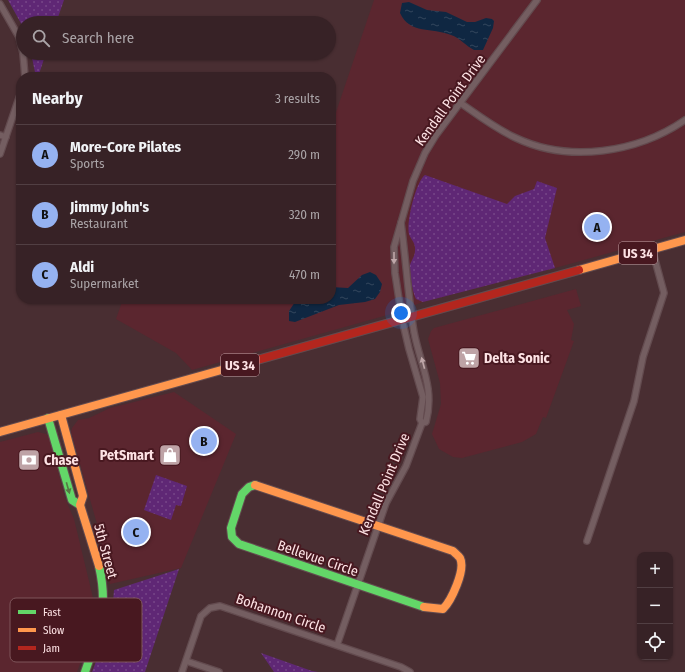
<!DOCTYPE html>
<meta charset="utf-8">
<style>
:root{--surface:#372226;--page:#422f32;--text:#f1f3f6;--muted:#aaa4a7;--line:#513f43;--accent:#95b2f1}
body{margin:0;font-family:"Fira Sans Condensed",sans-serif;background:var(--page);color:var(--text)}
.controls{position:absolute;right:12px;bottom:12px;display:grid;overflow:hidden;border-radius:8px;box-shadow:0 1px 3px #0004}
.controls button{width:36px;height:36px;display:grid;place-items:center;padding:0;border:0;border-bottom:1px solid var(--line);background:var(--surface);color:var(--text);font:20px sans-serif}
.you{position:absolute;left:401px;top:313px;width:14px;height:14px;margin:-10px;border:3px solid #fff;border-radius:50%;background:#1a73e8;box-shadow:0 0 0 6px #1a73e833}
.badge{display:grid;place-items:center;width:26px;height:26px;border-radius:50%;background:var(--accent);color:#111;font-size:13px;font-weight:700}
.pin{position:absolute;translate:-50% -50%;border:2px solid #fff;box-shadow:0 1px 4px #0006}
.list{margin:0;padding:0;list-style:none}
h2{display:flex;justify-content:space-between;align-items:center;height:52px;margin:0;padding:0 16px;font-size:17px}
h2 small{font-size:13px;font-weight:400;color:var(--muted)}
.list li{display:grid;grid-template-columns:26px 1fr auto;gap:12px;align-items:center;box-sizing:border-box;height:60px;padding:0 16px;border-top:1px solid var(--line)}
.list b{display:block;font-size:15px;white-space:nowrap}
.list p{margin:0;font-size:13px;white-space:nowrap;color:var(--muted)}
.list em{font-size:13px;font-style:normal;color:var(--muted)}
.icon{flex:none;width:22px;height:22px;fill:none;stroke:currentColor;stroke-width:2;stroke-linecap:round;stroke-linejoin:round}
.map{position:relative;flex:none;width:685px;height:672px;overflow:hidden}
.search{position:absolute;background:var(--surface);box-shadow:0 1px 3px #0004;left:16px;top:16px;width:320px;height:44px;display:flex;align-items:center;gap:10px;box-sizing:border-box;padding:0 14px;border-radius:22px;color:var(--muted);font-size:15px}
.panel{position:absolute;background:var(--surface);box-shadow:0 1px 3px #0004;left:16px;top:72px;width:320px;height:232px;border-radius:16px}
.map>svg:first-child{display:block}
.built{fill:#5b262f}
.grass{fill:url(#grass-dots)}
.water{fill:url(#water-ripples)}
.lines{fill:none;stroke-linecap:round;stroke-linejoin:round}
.street-casing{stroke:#634b4f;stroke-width:8}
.fast-casing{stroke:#634b4f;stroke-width:10}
.slow-casing{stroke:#634b4f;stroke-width:10}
.jam-casing{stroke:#634b4f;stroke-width:10}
.street{stroke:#745e61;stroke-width:5.5}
.fast{stroke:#63d668;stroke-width:8}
.slow{stroke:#ff974d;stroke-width:8}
.jam{stroke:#b3261e;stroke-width:8}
.oneway{fill:#bfa7a9}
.oneway2{fill:#567744}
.labels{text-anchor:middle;stroke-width:4;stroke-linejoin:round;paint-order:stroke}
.shield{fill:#481820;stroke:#c7a5a9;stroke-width:1}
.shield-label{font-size:13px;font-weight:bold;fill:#fde2e4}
.street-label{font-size:14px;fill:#fde2e4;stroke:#481820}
.poi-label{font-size:14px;font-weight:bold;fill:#fde2e4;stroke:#481820;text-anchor:start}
.key{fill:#481820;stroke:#7e555b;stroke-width:1}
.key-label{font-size:11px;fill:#fde2e4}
</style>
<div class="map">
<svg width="685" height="672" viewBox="0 0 685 672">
<defs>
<pattern id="grass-dots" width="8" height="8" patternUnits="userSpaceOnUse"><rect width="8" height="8" fill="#5f2775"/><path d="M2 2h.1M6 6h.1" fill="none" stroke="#774688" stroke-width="1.8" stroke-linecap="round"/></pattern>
<pattern id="water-ripples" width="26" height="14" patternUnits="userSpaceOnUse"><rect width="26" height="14" fill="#0f2742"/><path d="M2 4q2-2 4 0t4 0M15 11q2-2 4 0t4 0" fill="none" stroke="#33465d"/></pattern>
</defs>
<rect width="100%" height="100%" fill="#492e32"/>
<g class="built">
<path d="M 374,0 L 685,0 L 685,232 L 555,268 L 423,302 L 391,314 L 192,370 L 176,353 L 116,319 L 123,299 L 331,299 L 331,127 Z"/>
<path d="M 576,289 L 581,306 L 567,310 L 574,324 L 571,340 L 574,341 L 546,418 L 543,417 L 536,434 L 522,442 L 462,458 L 453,457 L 439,449 L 432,434 L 441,404 L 440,383 L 428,339 L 431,331 L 434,328 Z"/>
<path d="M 174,392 L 236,434 L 181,568 L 110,584 L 99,531 L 71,432 L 72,428 L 78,420 L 89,418 L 110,408 Z"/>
<path d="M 38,432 L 46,434 L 50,438 L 55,451 L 58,471 L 65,498 L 74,519 L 94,602 L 91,633 L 77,672 L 0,672 L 0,442 Z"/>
</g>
<g class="grass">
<path d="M 8,0 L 64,0 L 56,23 L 23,23 L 23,27 Z"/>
<path d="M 31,53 L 46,53 L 38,77 L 36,77 Z"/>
<path d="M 425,175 L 507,204 L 515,196 L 534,189 L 537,181 L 557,188 L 545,238 L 555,268 L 423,302 L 416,299 C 412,291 410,275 410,265 C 411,261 415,256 415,251 C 416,243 411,240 409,234 C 406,223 416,181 425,175 Z"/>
<path d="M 156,475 L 187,486 L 181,506 L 176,505 L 171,520 L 144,510 Z"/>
<path d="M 179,569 L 145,672 L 92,672 L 108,630 L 112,615 L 114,590 Z"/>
<path d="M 261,653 L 312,671 L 318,672 L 274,672 Z"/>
</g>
<g class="water">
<path d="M 409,2 L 427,10 L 446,12 L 467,22 L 475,22 L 486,18 L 492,19 L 494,21 L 493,28 L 483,50 L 474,50 C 466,46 460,38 451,35 C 432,27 410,35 400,13 L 402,3 Z"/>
<path d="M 370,272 L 376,275 L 382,284 L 380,292 L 375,299 L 365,302 L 339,305 L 295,322 L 289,321 L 289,311 L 297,299 L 331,299 L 331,287 L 348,288 L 362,275 Z"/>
</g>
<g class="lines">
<g class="street-casing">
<g id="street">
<path d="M 0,4 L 19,37 L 23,53"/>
<path d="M 23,53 L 25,77"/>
<path d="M 462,104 C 479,116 496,129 516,138 C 569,163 637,153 685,120"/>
<path d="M 0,135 L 6,137"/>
<path d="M 0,154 L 21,92"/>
<path d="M 422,423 L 420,419 L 423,397 L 409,349 L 402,319 L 395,273 L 394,247 L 413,181 L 425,153 L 436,135 L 537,0"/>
<path d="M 587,541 L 634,401 L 643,357 L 664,293 L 652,249"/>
<path d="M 337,645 L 386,503 L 406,466 L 422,423 L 426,422 C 435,388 420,364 414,332 C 408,296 406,260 401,223"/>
<path d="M 186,661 L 219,672"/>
<path d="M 182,672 L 201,616 L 210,608 L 220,606 L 401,667 L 410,672"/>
</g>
</g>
<g class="fast-casing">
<g id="fast">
<path d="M 48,418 L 72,500 L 80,505"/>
<path d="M 255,485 L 249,487 L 242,494 L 231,528 L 232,537 L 239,544 L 424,607"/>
<path d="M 85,672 C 99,631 109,610 99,566"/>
</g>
</g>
<g class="slow-casing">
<g id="slow">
<path d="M 579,270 L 685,240"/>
<path d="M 61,415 L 83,496 L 80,505 L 99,566"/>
<path d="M 0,432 L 250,362"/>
<path d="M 255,485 L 453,551 C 455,553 459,556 460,558 C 466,570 451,601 443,609 L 424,607"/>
</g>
</g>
<g class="jam-casing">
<path id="jam" d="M 250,362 L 579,270"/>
</g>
<use href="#street" class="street"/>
<use href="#fast" class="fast"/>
<use href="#slow" class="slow"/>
<use href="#jam" class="jam"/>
</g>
<defs><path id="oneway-solid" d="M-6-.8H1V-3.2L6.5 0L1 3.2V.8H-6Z"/></defs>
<g class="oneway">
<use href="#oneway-solid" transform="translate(394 258) rotate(90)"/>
<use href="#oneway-solid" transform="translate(423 363) rotate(-105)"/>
</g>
<use class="oneway2" href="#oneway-solid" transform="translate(68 488) rotate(74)"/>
<defs>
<g id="supermarket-square" transform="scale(1.15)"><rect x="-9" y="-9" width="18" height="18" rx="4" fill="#bea3a6" stroke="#481820"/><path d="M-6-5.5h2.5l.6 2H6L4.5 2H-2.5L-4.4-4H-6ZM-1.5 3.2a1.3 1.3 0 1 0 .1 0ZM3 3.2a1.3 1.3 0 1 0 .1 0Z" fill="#fff"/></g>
<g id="shop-square" transform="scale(1.15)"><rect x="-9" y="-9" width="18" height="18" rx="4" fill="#bea3a6" stroke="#481820"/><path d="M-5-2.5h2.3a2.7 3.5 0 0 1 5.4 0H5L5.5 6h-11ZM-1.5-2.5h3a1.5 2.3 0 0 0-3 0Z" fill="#fff"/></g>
<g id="bank-square" transform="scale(1.15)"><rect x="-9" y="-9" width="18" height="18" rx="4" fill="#bea3a6" stroke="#481820"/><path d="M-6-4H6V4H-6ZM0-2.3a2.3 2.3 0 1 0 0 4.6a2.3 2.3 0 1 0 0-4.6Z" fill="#fff"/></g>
</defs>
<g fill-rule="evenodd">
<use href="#supermarket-square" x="469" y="358"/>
<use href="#shop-square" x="170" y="455"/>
<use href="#bank-square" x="29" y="460"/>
</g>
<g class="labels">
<g class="shield">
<rect x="619" y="242" width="38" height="22" rx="3"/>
<rect x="221" y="354" width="38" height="22" rx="3"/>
</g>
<g class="shield-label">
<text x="638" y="258">US 34</text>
<text x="240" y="370">US 34</text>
</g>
<g class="street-label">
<text transform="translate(450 100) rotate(-54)" y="5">Kendall Point Drive</text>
<text transform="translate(384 484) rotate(-67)" y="5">Kendall Point Drive</text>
<text transform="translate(106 551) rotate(75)" y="5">5th Street</text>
<text transform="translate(318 558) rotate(19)" y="5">Bellevue Circle</text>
<text transform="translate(281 613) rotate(19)" y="5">Bohannon Circle</text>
</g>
<g class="poi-label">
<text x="484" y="363">Delta Sonic</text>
<text x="154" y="460" text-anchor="end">PetSmart</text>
<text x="44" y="465">Chase</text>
</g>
</g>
<rect x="10" y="598" width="132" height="64" rx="6" class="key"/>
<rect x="18" y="610" width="18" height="4" fill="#63d668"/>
<rect x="18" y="628" width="18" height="4" fill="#ff974d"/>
<rect x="18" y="646" width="18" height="4" fill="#b3261e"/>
<g class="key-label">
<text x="43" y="616">Fast</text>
<text x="43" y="634">Slow</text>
<text x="43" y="652">Jam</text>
</g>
</svg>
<div class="controls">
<button>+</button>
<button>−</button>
<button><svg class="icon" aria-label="locate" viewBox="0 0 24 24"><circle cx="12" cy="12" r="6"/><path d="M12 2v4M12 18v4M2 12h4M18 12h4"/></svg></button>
</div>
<div class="you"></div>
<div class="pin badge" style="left:597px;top:227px">A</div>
<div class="pin badge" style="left:204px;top:441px">B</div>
<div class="pin badge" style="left:136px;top:532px">C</div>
<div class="search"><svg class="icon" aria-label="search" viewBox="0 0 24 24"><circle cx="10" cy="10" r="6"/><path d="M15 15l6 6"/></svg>Search here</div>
<section class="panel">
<h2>Nearby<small>3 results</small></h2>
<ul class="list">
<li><span class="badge">A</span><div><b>More-Core Pilates</b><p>Sports</p></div><em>290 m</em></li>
<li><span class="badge">B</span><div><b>Jimmy John's</b><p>Restaurant</p></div><em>320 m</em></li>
<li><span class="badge">C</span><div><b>Aldi</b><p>Supermarket</p></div><em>470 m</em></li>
</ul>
</section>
</div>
